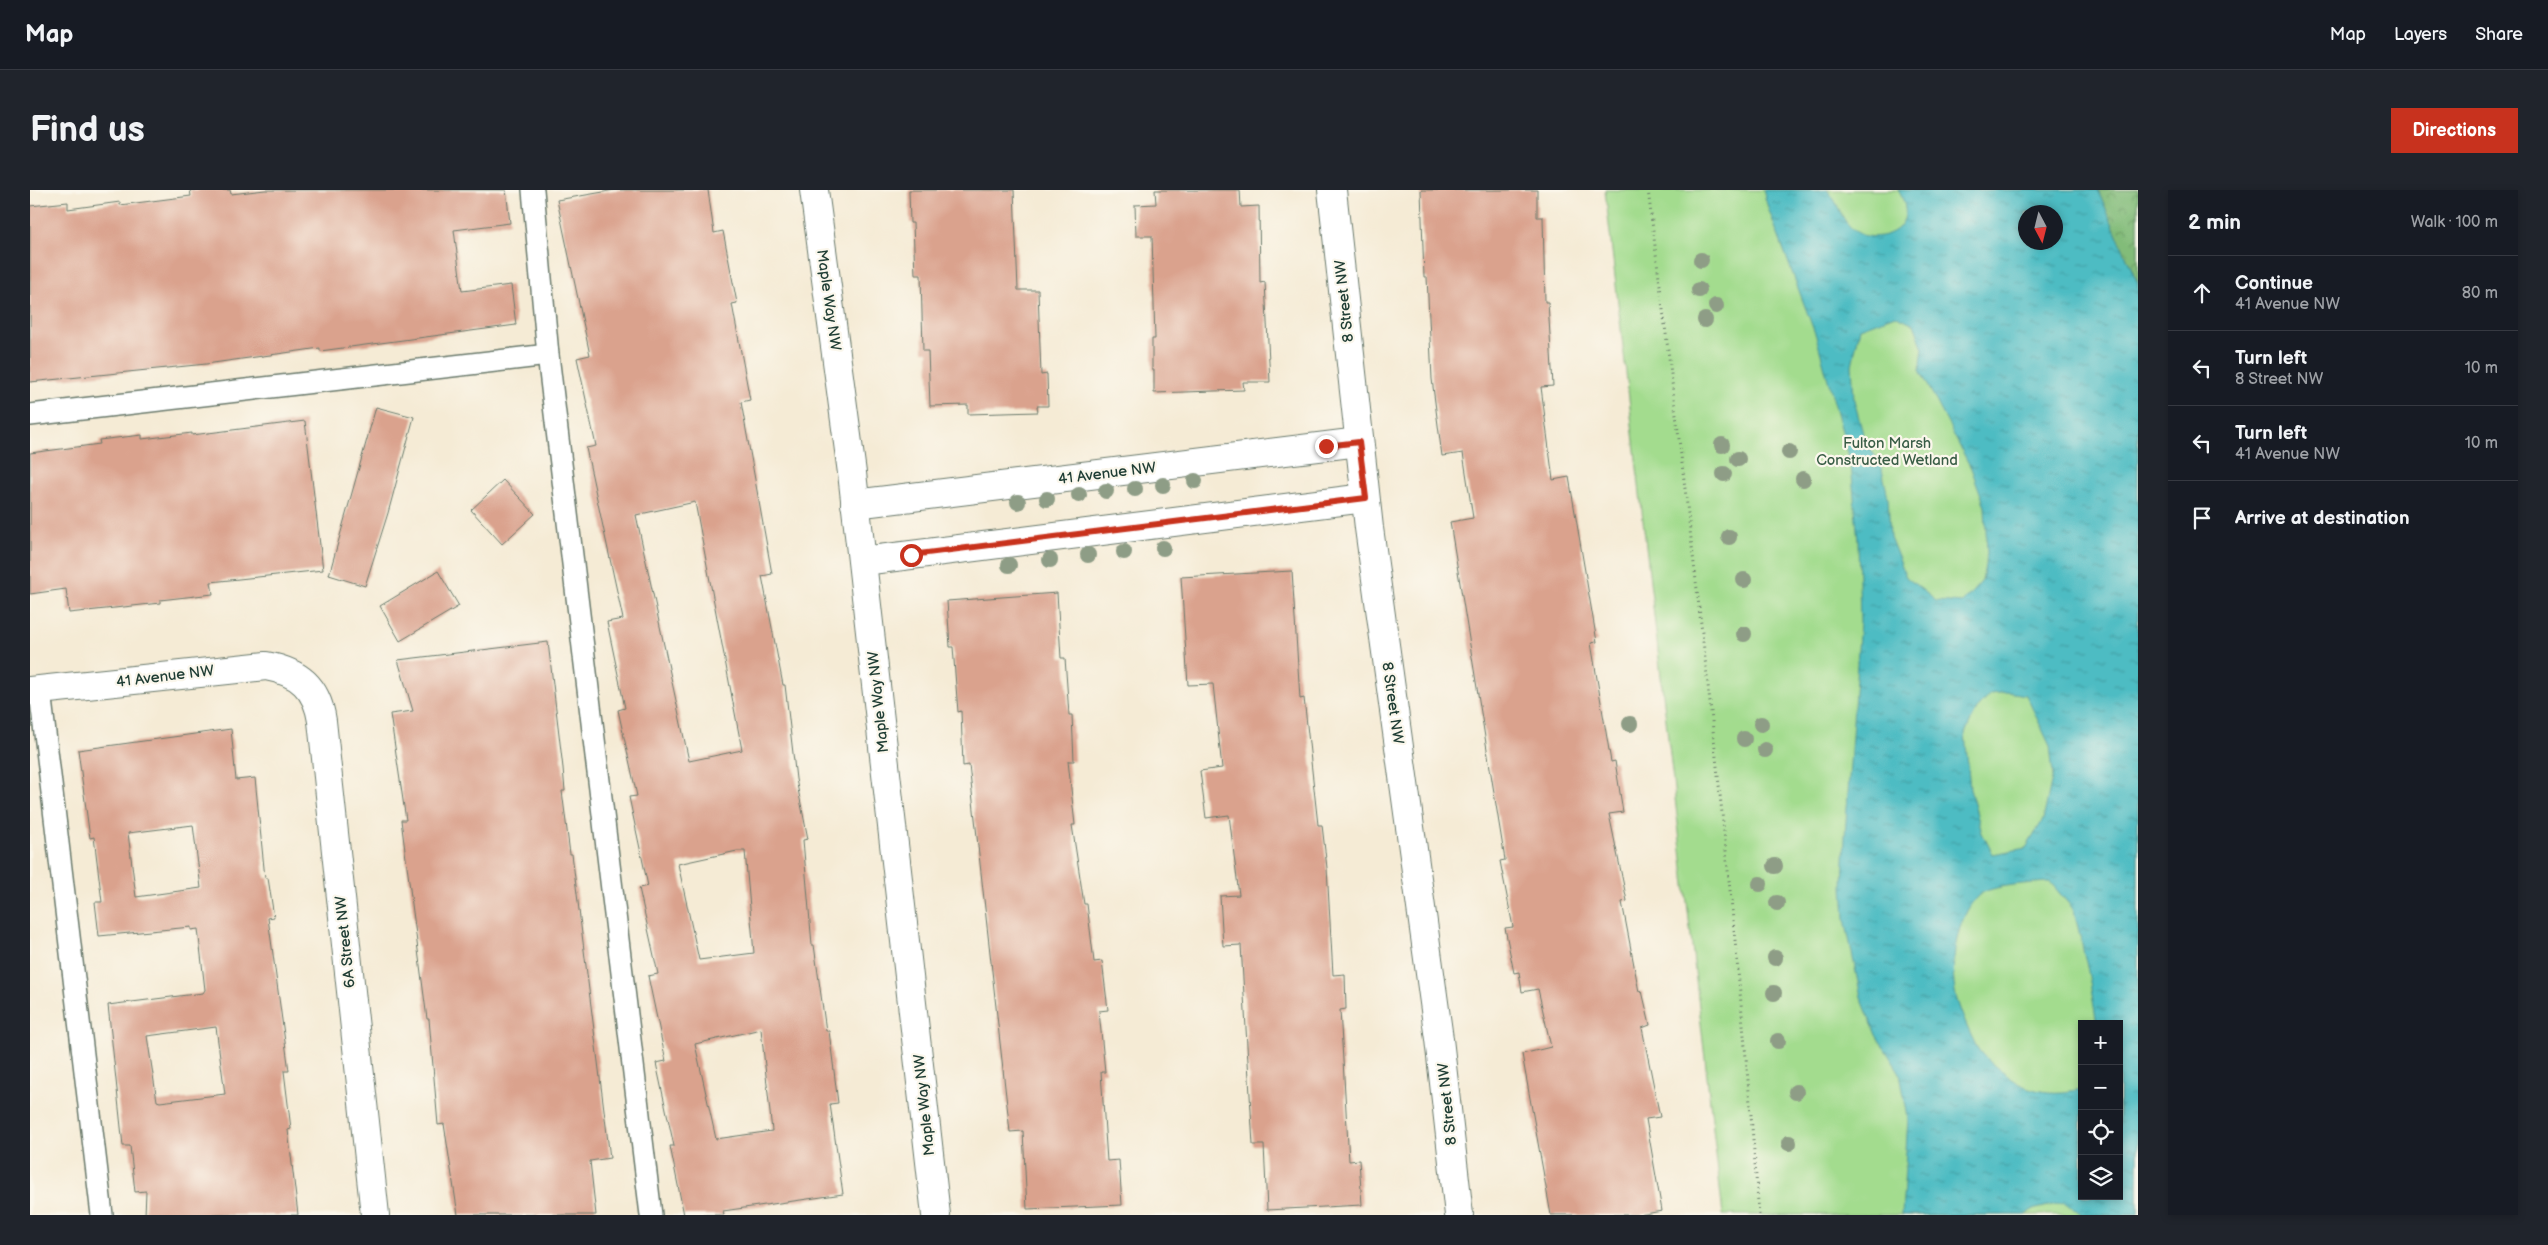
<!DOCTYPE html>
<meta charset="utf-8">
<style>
:root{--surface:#171b24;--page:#20242c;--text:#f1f3f6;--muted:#9ea1a6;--line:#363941;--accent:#c8321e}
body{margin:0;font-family:"Balsamiq Sans",sans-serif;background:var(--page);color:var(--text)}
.controls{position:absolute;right:15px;bottom:15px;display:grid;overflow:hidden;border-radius:0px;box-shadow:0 2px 8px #0003}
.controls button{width:45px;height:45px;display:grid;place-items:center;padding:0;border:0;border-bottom:1px solid var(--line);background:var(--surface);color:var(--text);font:25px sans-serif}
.compass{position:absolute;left:1988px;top:15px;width:45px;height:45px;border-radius:50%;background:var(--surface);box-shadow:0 2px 8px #0003;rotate:173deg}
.stop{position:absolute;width:15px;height:15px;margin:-11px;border:4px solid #c8321e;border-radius:50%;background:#fff}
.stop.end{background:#c8321e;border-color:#fff;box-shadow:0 1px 5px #0008}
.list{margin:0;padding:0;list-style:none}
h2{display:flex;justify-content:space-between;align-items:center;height:65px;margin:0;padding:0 20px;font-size:21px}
h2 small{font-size:16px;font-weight:400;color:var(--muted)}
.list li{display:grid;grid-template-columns:32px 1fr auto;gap:15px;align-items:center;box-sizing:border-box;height:75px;padding:0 20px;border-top:1px solid var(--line)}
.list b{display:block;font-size:19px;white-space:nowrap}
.list p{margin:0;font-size:16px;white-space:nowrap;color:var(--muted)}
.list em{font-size:16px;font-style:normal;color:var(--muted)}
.icon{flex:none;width:28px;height:28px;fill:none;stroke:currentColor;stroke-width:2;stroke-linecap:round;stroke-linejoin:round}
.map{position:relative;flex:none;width:2108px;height:1025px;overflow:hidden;border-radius:0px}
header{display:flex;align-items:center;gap:30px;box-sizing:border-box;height:70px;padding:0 25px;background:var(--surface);border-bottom:1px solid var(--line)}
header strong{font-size:24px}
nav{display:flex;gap:28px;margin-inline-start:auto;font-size:18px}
.intro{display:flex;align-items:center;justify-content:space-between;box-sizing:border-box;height:120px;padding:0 30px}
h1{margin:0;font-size:35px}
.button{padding:12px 22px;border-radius:0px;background:var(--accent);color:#fff;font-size:18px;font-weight:700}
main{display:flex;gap:30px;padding:0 30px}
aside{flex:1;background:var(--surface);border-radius:0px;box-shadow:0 2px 8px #0003}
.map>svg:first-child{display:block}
.green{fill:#a3dc8e;stroke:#618c61;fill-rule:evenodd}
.forest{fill:url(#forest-crowns);stroke:#507c56}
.water{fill:url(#water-ripples);stroke:#367c7c;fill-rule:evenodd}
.building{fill:#daa28d;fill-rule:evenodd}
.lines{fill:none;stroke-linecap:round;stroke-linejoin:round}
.lane-casing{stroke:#6a7a6c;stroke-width:24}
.street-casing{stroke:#6a7a6c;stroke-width:30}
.path{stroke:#6a7a6c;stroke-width:3;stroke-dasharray:1 4;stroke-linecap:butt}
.lane{stroke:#fff;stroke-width:21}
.street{stroke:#fff;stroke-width:28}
.tree{fill:#8e9d86}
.route{stroke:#c8321e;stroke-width:6}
.labels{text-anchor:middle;stroke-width:4.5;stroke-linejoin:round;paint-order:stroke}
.street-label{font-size:15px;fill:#1f3d34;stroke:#fbf7ec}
.park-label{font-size:15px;fill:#395d46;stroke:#fbf7ec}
</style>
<header>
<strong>Map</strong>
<nav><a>Map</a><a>Layers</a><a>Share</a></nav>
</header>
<div class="intro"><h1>Find us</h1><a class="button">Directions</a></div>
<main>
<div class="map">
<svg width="2108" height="1025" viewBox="0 0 2108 1025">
<defs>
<pattern id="forest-crowns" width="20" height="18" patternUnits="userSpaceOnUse" patternTransform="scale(1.25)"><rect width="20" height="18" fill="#82bc79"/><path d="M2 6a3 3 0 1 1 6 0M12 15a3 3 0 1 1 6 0" fill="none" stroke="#6a9a64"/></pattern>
<pattern id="water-ripples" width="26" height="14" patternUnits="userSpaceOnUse" patternTransform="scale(1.25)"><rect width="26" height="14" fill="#4ebcc3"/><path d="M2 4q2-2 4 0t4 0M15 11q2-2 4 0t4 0" fill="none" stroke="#409a9f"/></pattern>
</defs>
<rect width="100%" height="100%" fill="#fbf7ec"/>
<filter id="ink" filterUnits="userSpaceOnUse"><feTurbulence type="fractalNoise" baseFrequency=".02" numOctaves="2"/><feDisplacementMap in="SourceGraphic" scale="10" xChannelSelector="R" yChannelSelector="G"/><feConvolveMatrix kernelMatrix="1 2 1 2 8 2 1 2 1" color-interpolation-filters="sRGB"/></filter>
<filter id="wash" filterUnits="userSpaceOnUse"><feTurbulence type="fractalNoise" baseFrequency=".0096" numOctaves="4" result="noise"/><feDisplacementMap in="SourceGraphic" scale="20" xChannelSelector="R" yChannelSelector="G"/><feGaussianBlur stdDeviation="1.12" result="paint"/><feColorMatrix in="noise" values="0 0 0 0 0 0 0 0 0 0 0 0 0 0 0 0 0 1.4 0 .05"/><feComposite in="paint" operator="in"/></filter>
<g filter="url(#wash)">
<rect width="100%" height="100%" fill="#f5ebd5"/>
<path class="green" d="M 1575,0 L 2108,0 L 2108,1025 L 1693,1025 ZM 1996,22 L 2026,22 L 2026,52 L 1996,52 ZM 2052,834 L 2089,834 L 2089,1006 L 2052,1006 Z"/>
<path class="forest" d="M 2068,0 L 2108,0 L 2108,94 L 2069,4 Z"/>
<path class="water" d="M 1733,0 L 1797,0 C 1812,16 1809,34 1832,45 C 1837,47 1846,47 1851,46 C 1877,41 1881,20 1868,0 L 2068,0 L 2108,94 L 2108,1025 L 2053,1025 L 2035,1012 L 2002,1020 L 1995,1025 L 1872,1025 L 1878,928 L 1870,883 L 1846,845 L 1831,807 L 1815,729 L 1813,696 L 1815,646 L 1830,431 L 1828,351 L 1821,274 L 1786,146 L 1738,18 ZM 1996,22 L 2026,22 L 2026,52 L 1996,52 ZM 1865,125 L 1884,134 L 1893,158 L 1890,180 L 1941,278 L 1955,316 L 1957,364 L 1952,391 L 1932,413 L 1906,411 L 1876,387 L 1860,347 L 1858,307 L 1851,275 L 1835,251 L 1824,210 L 1822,175 L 1830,138 ZM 1978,502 L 1996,505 L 2020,556 L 2023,584 L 2013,630 L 1996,658 L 1963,664 L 1952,643 L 1940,599 L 1935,543 L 1948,517 L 1960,504 ZM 2020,692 L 2044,720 L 2058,781 L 2067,834 L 2089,834 L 2089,1006 L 2052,1006 L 2052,899 C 2034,903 2017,904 1999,898 C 1986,894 1956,871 1948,859 C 1941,847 1929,819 1926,806 C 1919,777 1926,726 1949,705 C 1961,695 2004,693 2020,692 Z"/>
<g id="blocks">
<g class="building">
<path d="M 160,0 L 200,0 L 201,4 L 235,0 L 476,0 L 480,33 L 424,40 L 432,101 L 481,95 L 486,135 L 290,161 L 290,158 L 176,174 L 0,192 L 0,16 L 38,12 L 38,19 L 90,12 L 90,15 L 161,6 Z"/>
<path d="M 585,0 L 678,0 L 684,43 L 693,41 L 707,113 L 702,114 L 720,210 L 711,212 L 742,384 L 732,386 L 753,495 L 755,495 L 766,589 L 778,649 L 773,650 L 782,755 L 784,755 L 796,841 L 799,841 L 808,913 L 800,914 L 813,1004 L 693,1021 L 694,1025 L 654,1025 L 640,956 L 644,956 L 626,873 L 636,871 L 618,786 L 628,784 L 609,698 L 618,696 L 599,607 L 607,606 L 588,520 L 595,518 L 577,432 L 593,429 L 556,258 L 566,256 L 547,168 L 560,165 L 527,10 ZM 665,312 L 712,560 L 659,571 L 606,325 ZM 707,661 L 715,661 L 724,763 L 669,770 L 648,674 ZM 731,839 L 742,941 L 686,949 L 665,854 Z"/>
<path d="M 879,0 L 984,0 L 988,100 L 1008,100 L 1011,185 L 1017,184 L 1018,216 L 1007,216 L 1008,222 L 938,224 L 938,215 L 900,216 L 898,161 L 893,161 L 891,85 L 885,85 L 883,33 L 880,33 Z"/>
<path d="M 1125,0 L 1210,0 L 1211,17 L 1229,16 L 1230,93 L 1235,92 L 1240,192 L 1213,192 L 1214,200 L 1124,203 L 1124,180 L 1122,180 L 1122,149 L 1125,149 L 1122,46 L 1106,46 L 1105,15 L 1126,14 Z"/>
<path d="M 1391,0 L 1507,0 L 1507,27 L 1513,27 L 1515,112 L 1518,112 L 1523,196 L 1511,197 L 1523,290 L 1539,287 L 1567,452 L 1561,453 L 1581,572 L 1585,571 L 1593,622 L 1579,624 L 1597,711 L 1592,712 L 1609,802 L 1612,801 L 1620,835 L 1612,838 L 1630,927 L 1616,929 L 1632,1021 L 1609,1025 L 1521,1025 L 1492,864 L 1521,857 L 1508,799 L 1492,802 L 1489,782 L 1484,783 L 1475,738 L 1483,737 L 1470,671 L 1475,670 L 1420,332 L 1443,328 L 1433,263 L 1412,266 L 1402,189 L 1397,87 L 1394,87 Z"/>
<path d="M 346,217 L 384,227 L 358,323 L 335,396 L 299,385 Z"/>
<path d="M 275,231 L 293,380 L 181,392 L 183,404 L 130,410 L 130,413 L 39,423 L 36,399 L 0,404 L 0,263 L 70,254 L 69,250 L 112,245 L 112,249 L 162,243 L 162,245 Z"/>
<path d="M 473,290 L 505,324 L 472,354 L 441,320 Z"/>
<path d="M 408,381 L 429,416 L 370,451 L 350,416 Z"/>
<path d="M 1262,381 L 1270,509 L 1274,508 L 1288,635 L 1292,635 L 1297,678 L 1303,785 L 1315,784 L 1316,819 L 1310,820 L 1319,971 L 1329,970 L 1332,1015 L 1237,1020 L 1234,955 L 1223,955 L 1211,755 L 1193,756 L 1190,706 L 1209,705 L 1199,625 L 1176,628 L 1170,581 L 1192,578 L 1183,494 L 1158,495 L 1151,387 Z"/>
<path d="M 1027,403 L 1031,468 L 1035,468 L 1039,525 L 1042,525 L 1044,571 L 1038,571 L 1045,635 L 1042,635 L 1054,714 L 1057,714 L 1064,772 L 1072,771 L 1078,820 L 1069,821 L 1075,882 L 1071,882 L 1077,971 L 1089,970 L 1092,1015 L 997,1019 L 993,941 L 980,942 L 939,575 L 933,576 L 931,521 L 928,522 L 923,457 L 920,457 L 917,411 Z"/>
<path d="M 518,452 L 533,578 L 535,601 L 532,601 L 540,664 L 542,664 L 580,968 L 560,971 L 566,1025 L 428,1025 L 414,934 L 408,935 L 399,829 L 397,829 L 371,630 L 376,630 L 360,524 L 383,521 L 368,470 Z"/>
<path d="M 201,539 L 206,590 L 225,588 L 235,688 L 238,688 L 244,727 L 238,728 L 259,881 L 254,881 L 261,939 L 258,940 L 268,1025 L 115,1025 L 116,1001 L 105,1002 L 100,956 L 93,956 L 78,815 L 173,803 L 175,800 L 168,739 L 161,740 L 161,737 L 69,746 L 65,712 L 72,712 L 64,647 L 60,648 L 48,560 ZM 163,635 L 171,698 L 106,707 L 98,643 ZM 186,837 L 195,904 L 130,912 L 127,911 L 117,846 Z"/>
</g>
</g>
</g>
<g filter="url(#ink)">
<use href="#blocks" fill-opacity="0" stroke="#6a7a6c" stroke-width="1"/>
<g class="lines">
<g class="lane-casing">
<g id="lane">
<path d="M 503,0 L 518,165 L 621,1025"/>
<path d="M 0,225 L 518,165"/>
<path d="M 10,501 L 72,1025"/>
</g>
</g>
<g class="street-casing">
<g id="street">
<path d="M 784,0 L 822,283 L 906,1025"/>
<path d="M 1302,0 L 1339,338 L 1409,849 L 1429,1025"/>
<path d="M 825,314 L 1329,252"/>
<path d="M 833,371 L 1335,308"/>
<path d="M 0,501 L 236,476 C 269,482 287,497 292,531 L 345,1025"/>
</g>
</g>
<path class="path" d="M 1618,0 C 1661,341 1703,682 1729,1025"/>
<use href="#lane" class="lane"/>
<use href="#street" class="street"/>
</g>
<g class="tree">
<circle cx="1671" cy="70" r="8"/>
<circle cx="1669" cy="100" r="8"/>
<circle cx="1686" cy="116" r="8"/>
<circle cx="1675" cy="130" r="8"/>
<circle cx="1692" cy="255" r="8"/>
<circle cx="1759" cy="262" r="8"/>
<circle cx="1708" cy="269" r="8"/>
<circle cx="1694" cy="284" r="8"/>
<circle cx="1773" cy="289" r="8"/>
<circle cx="1165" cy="291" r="8"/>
<circle cx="1133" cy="295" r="8"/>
<circle cx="1105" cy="299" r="8"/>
<circle cx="1076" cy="301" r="8"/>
<circle cx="1049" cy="305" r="8"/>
<circle cx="1017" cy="309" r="8"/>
<circle cx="988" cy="312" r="8"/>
<circle cx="1699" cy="347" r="8"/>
<circle cx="1133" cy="358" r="8"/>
<circle cx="1094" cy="362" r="8"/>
<circle cx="1058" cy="365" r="8"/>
<circle cx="1020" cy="370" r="8"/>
<circle cx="979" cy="375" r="8"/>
<circle cx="1714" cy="390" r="8"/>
<circle cx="1714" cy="444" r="8"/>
<circle cx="1600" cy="534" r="8"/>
<circle cx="1731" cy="534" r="8"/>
<circle cx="1714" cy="549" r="8"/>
<circle cx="1735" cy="560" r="8"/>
<circle cx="1745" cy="676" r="8"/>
<circle cx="1730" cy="694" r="8"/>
<circle cx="1747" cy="713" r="8"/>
<circle cx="1745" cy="768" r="8"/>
<circle cx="1744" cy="803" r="8"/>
<circle cx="1748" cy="851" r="8"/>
<circle cx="1766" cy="902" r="8"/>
<circle cx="1759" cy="953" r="8"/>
</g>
</g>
<g class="lines" filter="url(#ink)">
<path class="route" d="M 881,365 L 1336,308 L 1329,252 L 1296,256"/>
</g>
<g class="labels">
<g class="street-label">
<text transform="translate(799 110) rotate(82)" y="5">Maple Way NW</text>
<text transform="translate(1314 111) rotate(-96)" y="5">8 Street NW</text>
<text transform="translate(1077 283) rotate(-7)" y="5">41 Avenue NW</text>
<text transform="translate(135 486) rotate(-7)" y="5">41 Avenue NW</text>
<text transform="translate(848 512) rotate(-96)" y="5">Maple Way NW</text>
<text transform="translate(1363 513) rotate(82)" y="5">8 Street NW</text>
<text transform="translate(315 752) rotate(-96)" y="5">6A Street NW</text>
<text transform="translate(1417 914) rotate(-96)" y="5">8 Street NW</text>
<text transform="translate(894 915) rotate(-96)" y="5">Maple Way NW</text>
</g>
<g class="park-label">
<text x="1857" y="258">Fulton Marsh<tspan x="1857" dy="17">Constructed Wetland</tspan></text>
</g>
</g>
</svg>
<div class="controls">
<button>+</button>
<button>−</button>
<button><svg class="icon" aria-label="locate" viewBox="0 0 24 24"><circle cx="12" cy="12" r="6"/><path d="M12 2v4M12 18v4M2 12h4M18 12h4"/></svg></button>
<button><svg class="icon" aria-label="layers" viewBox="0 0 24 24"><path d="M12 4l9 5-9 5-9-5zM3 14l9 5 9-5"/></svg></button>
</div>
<svg class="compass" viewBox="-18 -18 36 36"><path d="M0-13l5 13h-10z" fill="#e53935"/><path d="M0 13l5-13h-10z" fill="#9ea1a6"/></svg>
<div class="stop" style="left:881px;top:365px"></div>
<div class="stop end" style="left:1296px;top:256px"></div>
</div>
<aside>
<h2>2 min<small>Walk · 100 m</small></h2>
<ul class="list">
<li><svg class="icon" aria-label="ahead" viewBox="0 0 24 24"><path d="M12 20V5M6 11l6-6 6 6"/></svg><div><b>Continue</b><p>41 Avenue NW</p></div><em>80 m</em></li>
<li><svg class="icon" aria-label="left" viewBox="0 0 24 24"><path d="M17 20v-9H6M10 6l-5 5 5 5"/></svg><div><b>Turn left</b><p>8 Street NW</p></div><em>10 m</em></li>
<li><svg class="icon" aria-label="left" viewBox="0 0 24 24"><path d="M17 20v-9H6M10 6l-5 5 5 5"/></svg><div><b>Turn left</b><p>41 Avenue NW</p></div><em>10 m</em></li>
<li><svg class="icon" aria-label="arrive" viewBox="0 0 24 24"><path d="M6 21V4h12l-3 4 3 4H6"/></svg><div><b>Arrive at destination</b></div></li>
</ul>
</aside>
</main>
